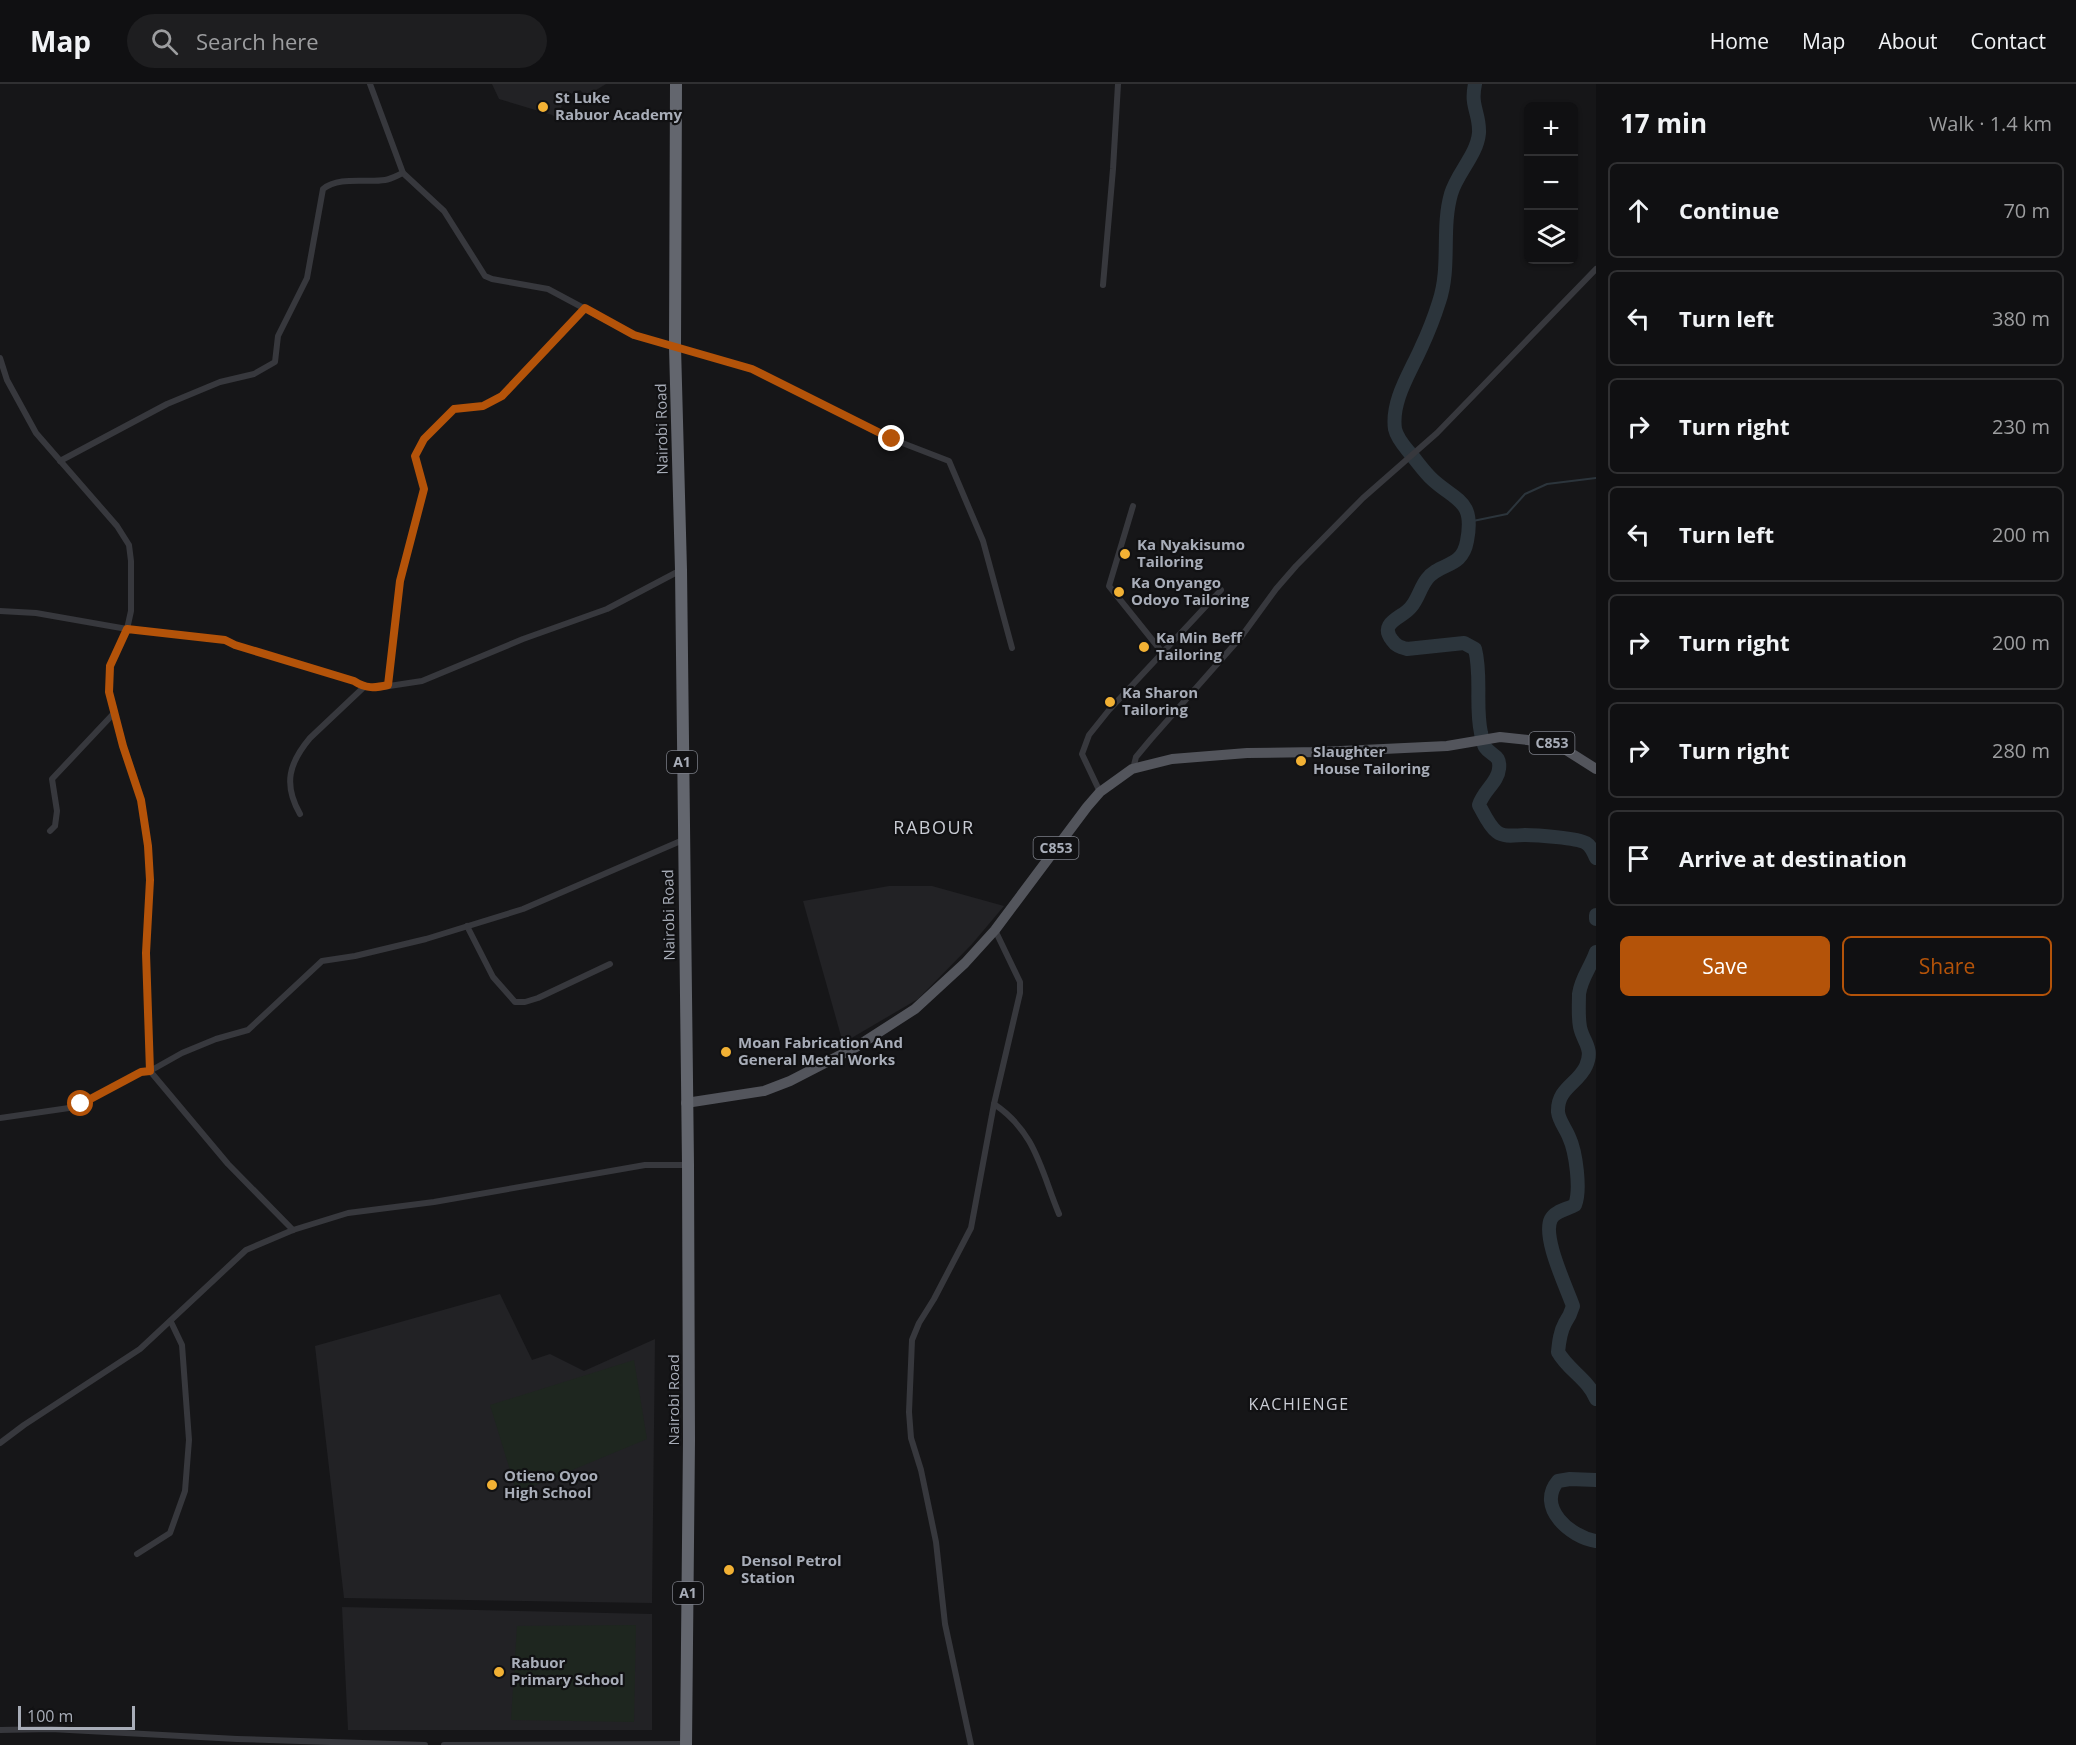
<!DOCTYPE html>
<meta charset="utf-8">
<style>
:root{--surface:#101012;--page:#1e1e20;--text:#f1f3f6;--muted:#9c9d9f;--line:#303032;--accent:#b45309}
body{margin:0;font-family:"Open Sans",sans-serif;background:var(--page);color:var(--text)}
.controls{position:absolute;right:18px;top:18px;display:grid;overflow:hidden;border-radius:9px;box-shadow:0 2px 4px #0004}
.controls button{width:54px;height:54px;display:grid;place-items:center;padding:0;border:0;border-bottom:2px solid var(--line);background:var(--surface);color:var(--text);font:30px sans-serif}
.scale{position:absolute;left:18px;bottom:15px;width:117px;box-sizing:border-box;padding-left:6px;border:3px solid #a8adb8;border-top:0;font-size:16px;line-height:21px;white-space:nowrap;color:#a8adb8;-webkit-text-stroke:4px #111113;paint-order:stroke}
.stop{position:absolute;width:18px;height:18px;margin:-14px;border:4px solid #b45309;border-radius:50%;background:#fff}
.stop.end{background:#b45309;border-color:#fff;box-shadow:0 2px 6px #0008}
.list{margin:0;padding:0;list-style:none}
h2{display:flex;justify-content:space-between;align-items:center;height:78px;margin:0;padding:0 24px;font-size:26px}
h2 small{font-size:20px;font-weight:400;color:var(--muted)}
.list li{display:grid;grid-template-columns:39px 1fr auto;gap:18px;align-items:center;box-sizing:border-box;height:96px;margin:0 12px 12px;padding:0 12px;border:2px solid var(--line);border-radius:9px}
.list b{display:block;font-size:22px;white-space:nowrap}
.list em{font-size:20px;font-style:normal;color:var(--muted)}
.actions{display:flex;gap:12px;padding:18px 24px}
.actions a{flex:1;padding:14px 0;border:2px solid var(--accent);border-radius:9px;text-align:center;font-size:21px;color:var(--accent)}
.actions .main{background:var(--accent);color:#fff}
.icon{flex:none;width:33px;height:33px;fill:none;stroke:currentColor;stroke-width:2;stroke-linecap:round;stroke-linejoin:round}
.map{position:relative;flex:none;width:1596px;height:1661px;overflow:hidden}
header{display:flex;align-items:center;gap:36px;box-sizing:border-box;height:84px;padding:0 30px;background:var(--surface);border-bottom:2px solid var(--line)}
header strong{font-size:28px}
nav{display:flex;gap:33px;margin-inline-start:auto;font-size:21px}
.search{width:420px;height:54px;background:var(--page);display:flex;align-items:center;gap:15px;box-sizing:border-box;padding:0 21px;border-radius:33px;color:var(--muted);font-size:22px}
main{display:flex}
aside{flex:1;background:var(--surface)}
.map>svg:first-child{display:block}
.built{fill:#222225}
.green{fill:#1e261f}
.lines{fill:none;stroke-linecap:round;stroke-linejoin:round}
.stream{stroke:#2c353c;stroke-width:2}
.river{stroke:#2c353c;stroke-width:14}
.street{stroke:#37383d;stroke-width:6}
.primary{stroke:#53555c;stroke-width:10}
.highway{stroke:#63666e;stroke-width:12}
.route{stroke:#b45309;stroke-width:8}
.poi-dot{fill:#f2b134;stroke:#111113;stroke-width:2}
.labels{text-anchor:middle;stroke-width:4.5;stroke-linejoin:round;paint-order:stroke}
.shield{fill:#111113;stroke:#7b7e86;stroke-width:1.5}
.shield-label{font-size:14px;font-weight:bold;fill:#a8adb8}
.poi-label{font-size:15px;font-weight:bold;fill:#a8adb8;stroke:#111113;text-anchor:start}
.street-label{font-size:15px;fill:#a8adb8;stroke:#111113}
.neighbourhood-label{font-size:16px;letter-spacing:1.5px;fill:#c9ccd4;stroke:#111113}
.quarter-label{font-size:18px;letter-spacing:1.5px;fill:#c9ccd4;stroke:#111113}
</style>
<header>
<strong>Map</strong>
<div class="search"><svg class="icon" aria-label="search" viewBox="0 0 24 24"><circle cx="10" cy="10" r="6"/><path d="M15 15l6 6"/></svg>Search here</div>
<nav><a>Home</a><a>Map</a><a>About</a><a>Contact</a></nav>
</header>
<main>
<div class="map">
<svg width="1596" height="1661" viewBox="0 0 1596 1661">
<rect width="100%" height="100%" fill="#161618"/>
<g class="built">
<path d="M 492,0 L 606,0 L 586,12 L 580,6 L 564,13 L 558,35 L 552,31 L 499,15 Z"/>
<path d="M 889,802 L 932,802 L 1004,822 L 972,860 L 918,915 L 843,959 L 803,817 Z"/>
<path d="M 500,1210 L 532,1276 L 550,1270 L 584,1287 L 655,1255 L 652,1519 L 344,1514 L 315,1262 Z"/>
<path d="M 342,1523 L 652,1530 L 652,1646 L 348,1646 Z"/>
</g>
<g class="green">
<path d="M 634,1276 L 647,1355 L 517,1409 L 490,1321 Z"/>
<path d="M 636,1541 L 634,1638 L 511,1636 L 517,1542 Z"/>
</g>
<g class="lines">
<path class="stream" d="M 1468,438 L 1507,430 L 1525,410 L 1547,400 L 1596,394"/>
<g class="river">
<path d="M 1475,0 C 1470,23 1480,29 1479,49 C 1477,71 1457,89 1451,110 C 1441,145 1451,183 1439,218 C 1434,234 1428,249 1421,264 C 1410,289 1391,317 1395,345 C 1397,354 1404,362 1409,368 C 1417,377 1424,388 1433,396 C 1456,417 1475,416 1467,457 C 1462,485 1440,478 1427,495 C 1420,504 1418,515 1411,523 C 1403,534 1378,538 1392,556 C 1396,562 1400,563 1407,565 L 1464,559 L 1475,565 C 1482,592 1475,622 1481,649 C 1482,653 1483,660 1485,663 C 1491,672 1501,670 1499,685 C 1498,698 1483,707 1479,721 C 1484,730 1489,742 1497,748 C 1505,754 1516,751 1525,751 C 1536,751 1578,754 1586,759 C 1591,762 1594,769 1596,774"/>
<path d="M 1596,831 L 1596,835"/>
<path d="M 1596,868 C 1591,883 1581,894 1579,910 C 1579,920 1578,933 1580,943 C 1583,958 1594,964 1586,982 C 1578,1000 1557,1004 1558,1028 C 1559,1037 1566,1045 1569,1053 C 1576,1068 1581,1106 1575,1121 C 1568,1125 1555,1127 1551,1135 C 1542,1153 1566,1202 1573,1222 C 1571,1229 1569,1233 1565,1239 C 1560,1248 1559,1258 1558,1268 C 1568,1286 1588,1295 1596,1315"/>
<path d="M 1596,1396 L 1570,1395 L 1558,1397 C 1536,1423 1570,1453 1596,1457"/>
</g>
<g class="street">
<path d="M 370,0 L 403,89 L 444,127 L 485,192 L 492,195 L 548,205 L 634,251 L 752,285 L 892,355 L 949,377 L 983,457 L 1012,564"/>
<path d="M 1103,201 L 1113,85 L 1118,0"/>
<path d="M 0,274 L 7,296 L 36,349 L 117,442 L 129,461 L 131,477 L 131,527 L 127,545 L 110,582 L 109,608 L 123,662 L 141,716 L 148,762 L 150,796 L 146,869 L 150,987 L 228,1080 L 293,1146"/>
<path d="M 60,377 L 167,320 L 220,298 L 254,290 L 275,278 L 278,252 L 307,194 L 323,105 C 339,92 366,99 385,96 C 391,95 398,91 403,89"/>
<path d="M 1133,422 L 1109,502 L 1162,568"/>
<path d="M 0,527 L 36,529 L 127,545 L 225,556 L 235,561 L 354,597 L 364,603 L 376,604 L 422,597 L 523,555 L 607,525 L 681,486"/>
<path d="M 388,601 L 400,497 L 424,405 L 415,373 L 424,355 L 454,325 L 483,322 L 502,312 L 585,224"/>
<path d="M 1133,685 L 1136,673 L 1151,655 L 1241,553 L 1276,505 L 1296,482 L 1363,414 L 1437,349 L 1596,185"/>
<path d="M 1100,708 L 1082,670 L 1089,651 L 1109,626 L 1221,506"/>
<path d="M 300,730 C 283,700 289,679 310,654 L 364,603"/>
<path d="M 50,747 L 55,742 L 57,727 L 52,695 L 115,628"/>
<path d="M 467,842 L 493,893 L 515,918 L 525,918 L 538,914 L 610,880"/>
<path d="M 994,1020 C 1036,1048 1041,1087 1059,1130"/>
<path d="M 0,1034 L 69,1024 L 81,1020 L 141,988 L 150,987 L 182,969 L 216,955 L 248,946 L 322,877 L 355,872 L 426,855 L 523,825 L 683,756"/>
<path d="M 0,1359 L 24,1341 L 140,1265 L 246,1166 L 293,1146 L 348,1129 L 434,1118 L 645,1081 L 688,1081"/>
<path d="M 137,1470 L 170,1449 L 185,1407 L 189,1356 L 182,1261 L 171,1238"/>
<path d="M 0,1646 L 51,1645 L 237,1655 L 425,1661"/>
<path d="M 444,1661 L 685,1660"/>
<path d="M 971,1661 L 945,1540 L 936,1458 L 921,1386 L 911,1354 L 909,1328 L 912,1256 L 919,1239 L 934,1215 L 971,1144 L 994,1020 L 1020,909 L 1020,898 L 995,846"/>
</g>
<path class="primary" d="M 686,1019 L 764,1007 L 790,997 L 856,963 L 915,925 L 965,879 L 995,846 L 1087,723 L 1100,708 L 1132,685 L 1172,675 L 1247,669 L 1320,668 L 1447,662 L 1500,653 L 1555,659 L 1596,685"/>
<path class="highway" d="M 676,0 L 675,263 L 681,486 L 688,1081 L 689,1356 L 686,1661"/>
</g>
<g class="lines">
<path class="route" d="M 81,1020 L 141,988 L 150,987 L 146,869 L 150,796 L 148,762 L 141,716 L 123,662 L 109,608 L 110,582 L 127,545 L 225,556 L 235,561 L 354,597 C 366,605 375,604 388,601 L 400,497 L 424,405 L 415,372 L 424,355 L 454,325 L 483,322 L 502,312 L 585,224 L 634,251 L 752,285 L 892,355"/>
</g>
<g class="poi-dot">
<circle cx="543" cy="23" r="6"/>
<circle cx="1125" cy="470" r="6"/>
<circle cx="1119" cy="508" r="6"/>
<circle cx="1144" cy="563" r="6"/>
<circle cx="1110" cy="618" r="6"/>
<circle cx="1301" cy="677" r="6"/>
<circle cx="726" cy="968" r="6"/>
<circle cx="492" cy="1401" r="6"/>
<circle cx="729" cy="1486" r="6"/>
<circle cx="499" cy="1588" r="6"/>
</g>
<g class="labels">
<g class="shield">
<rect x="1529.5" y="648" width="45" height="22" rx="4.5"/>
<rect x="667" y="667" width="30" height="22" rx="4.5"/>
<rect x="1033.5" y="753" width="45" height="22" rx="4.5"/>
<rect x="673" y="1498" width="30" height="22" rx="4.5"/>
</g>
<g class="shield-label">
<text x="1552" y="664">C853</text>
<text x="682" y="683">A1</text>
<text x="1056" y="769">C853</text>
<text x="688" y="1514">A1</text>
</g>
<g class="poi-label">
<text x="555" y="19">St Luke<tspan x="555" dy="17">Rabuor Academy</tspan></text>
<text x="1137" y="466">Ka Nyakisumo<tspan x="1137" dy="17">Tailoring</tspan></text>
<text x="1131" y="504">Ka Onyango<tspan x="1131" dy="17">Odoyo Tailoring</tspan></text>
<text x="1156" y="559">Ka Min Beff<tspan x="1156" dy="17">Tailoring</tspan></text>
<text x="1122" y="614">Ka Sharon<tspan x="1122" dy="17">Tailoring</tspan></text>
<text x="1313" y="673">Slaughter<tspan x="1313" dy="17">House Tailoring</tspan></text>
<text x="738" y="964">Moan Fabrication And<tspan x="738" dy="17">General Metal Works</tspan></text>
<text x="504" y="1397">Otieno Oyoo<tspan x="504" dy="17">High School</tspan></text>
<text x="741" y="1482">Densol Petrol<tspan x="741" dy="17">Station</tspan></text>
<text x="511" y="1584">Rabuor<tspan x="511" dy="17">Primary School</tspan></text>
</g>
<g class="street-label">
<text transform="translate(662 345) rotate(-91)" y="5">Nairobi Road</text>
<text transform="translate(669 831) rotate(-91)" y="5">Nairobi Road</text>
<text transform="translate(674 1316) rotate(-90)" y="5">Nairobi Road</text>
</g>
<g class="neighbourhood-label">
<text x="1299" y="1326">KACHIENGE</text>
</g>
<g class="quarter-label">
<text x="934" y="750">RABOUR</text>
</g>
</g>
</svg>
<div class="controls">
<button>+</button>
<button>−</button>
<button><svg class="icon" aria-label="layers" viewBox="0 0 24 24"><path d="M12 4l9 5-9 5-9-5zM3 14l9 5 9-5"/></svg></button>
</div>
<div class="scale">100 m</div>
<div class="stop" style="left:81px;top:1020px"></div>
<div class="stop end" style="left:892px;top:355px"></div>
</div>
<aside>
<h2>17 min<small>Walk · 1.4 km</small></h2>
<ul class="list">
<li><svg class="icon" aria-label="ahead" viewBox="0 0 24 24"><path d="M12 20V5M6 11l6-6 6 6"/></svg><div><b>Continue</b></div><em>70 m</em></li>
<li><svg class="icon" aria-label="left" viewBox="0 0 24 24"><path d="M17 20v-9H6M10 6l-5 5 5 5"/></svg><div><b>Turn left</b></div><em>380 m</em></li>
<li><svg class="icon" aria-label="right" viewBox="0 0 24 24"><path d="M7 20v-9h11M14 6l5 5-5 5"/></svg><div><b>Turn right</b></div><em>230 m</em></li>
<li><svg class="icon" aria-label="left" viewBox="0 0 24 24"><path d="M17 20v-9H6M10 6l-5 5 5 5"/></svg><div><b>Turn left</b></div><em>200 m</em></li>
<li><svg class="icon" aria-label="right" viewBox="0 0 24 24"><path d="M7 20v-9h11M14 6l5 5-5 5"/></svg><div><b>Turn right</b></div><em>200 m</em></li>
<li><svg class="icon" aria-label="right" viewBox="0 0 24 24"><path d="M7 20v-9h11M14 6l5 5-5 5"/></svg><div><b>Turn right</b></div><em>280 m</em></li>
<li><svg class="icon" aria-label="arrive" viewBox="0 0 24 24"><path d="M6 21V4h12l-3 4 3 4H6"/></svg><div><b>Arrive at destination</b></div></li>
</ul>
<div class="actions"><a class="main">Save</a><a>Share</a></div>
</aside>
</main>
